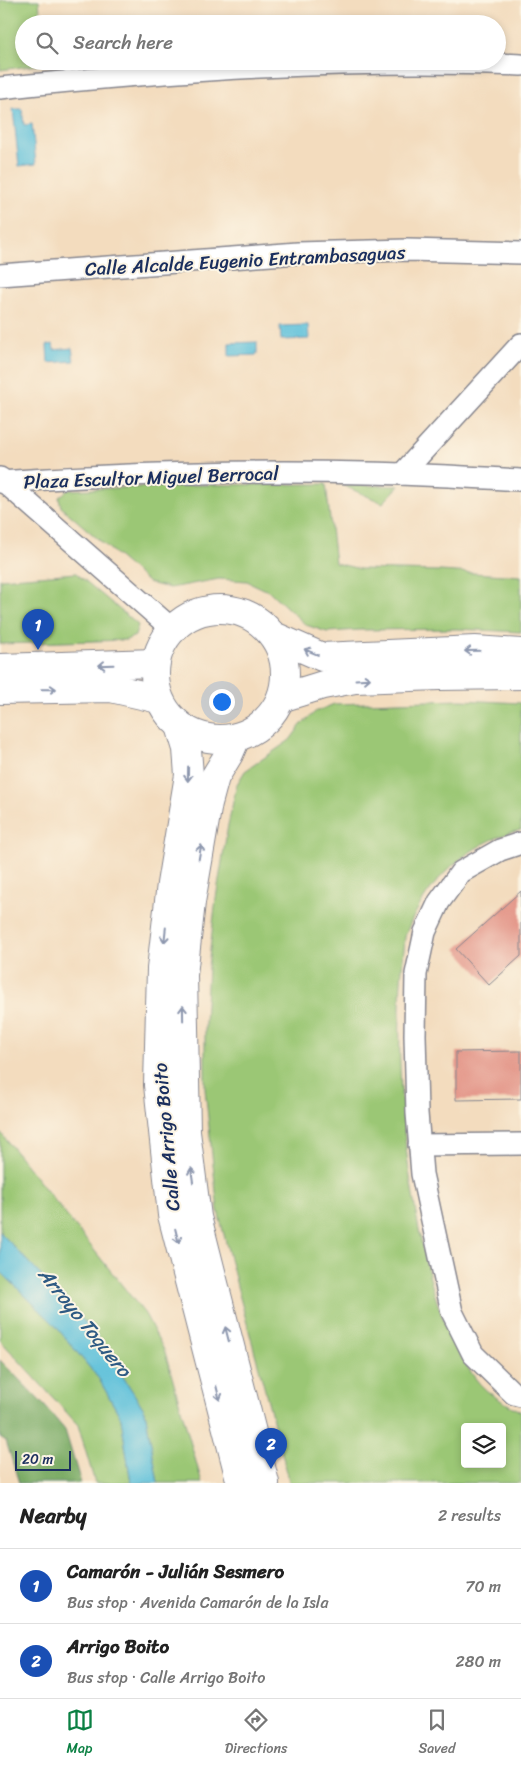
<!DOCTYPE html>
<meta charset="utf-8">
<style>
:root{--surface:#fff;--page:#f6f6f6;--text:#222;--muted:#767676;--line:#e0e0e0;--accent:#0b8043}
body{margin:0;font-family:Sriracha,sans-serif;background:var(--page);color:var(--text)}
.controls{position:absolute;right:15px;bottom:15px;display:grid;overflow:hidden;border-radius:5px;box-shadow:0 2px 8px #0003}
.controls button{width:45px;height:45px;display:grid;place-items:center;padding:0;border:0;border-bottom:1px solid var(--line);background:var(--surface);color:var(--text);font:25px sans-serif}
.scale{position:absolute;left:15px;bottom:12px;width:56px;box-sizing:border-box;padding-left:5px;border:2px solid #1b2f5e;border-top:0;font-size:14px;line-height:18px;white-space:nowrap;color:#1b2f5e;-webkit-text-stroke:4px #fcf5e5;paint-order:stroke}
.you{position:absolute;left:221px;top:701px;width:18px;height:18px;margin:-12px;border:4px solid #fff;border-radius:50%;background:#1a73e8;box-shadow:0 0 0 8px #1a73e833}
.badge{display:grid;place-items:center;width:32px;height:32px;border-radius:50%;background:var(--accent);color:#fff;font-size:16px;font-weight:700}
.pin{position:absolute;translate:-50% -41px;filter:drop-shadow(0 1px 2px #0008)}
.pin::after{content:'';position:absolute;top:26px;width:18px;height:15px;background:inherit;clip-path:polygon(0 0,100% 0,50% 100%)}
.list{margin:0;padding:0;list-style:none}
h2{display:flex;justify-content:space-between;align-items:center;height:65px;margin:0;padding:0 20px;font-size:21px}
h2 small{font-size:16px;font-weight:400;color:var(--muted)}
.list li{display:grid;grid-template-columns:32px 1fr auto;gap:15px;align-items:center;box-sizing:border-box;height:75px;padding:0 20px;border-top:1px solid var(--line)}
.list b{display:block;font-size:19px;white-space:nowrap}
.list p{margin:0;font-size:16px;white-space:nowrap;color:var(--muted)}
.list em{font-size:16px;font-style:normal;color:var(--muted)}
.icon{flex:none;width:28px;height:28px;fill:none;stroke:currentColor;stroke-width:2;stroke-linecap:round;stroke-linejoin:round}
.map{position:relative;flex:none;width:521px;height:1483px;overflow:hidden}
.search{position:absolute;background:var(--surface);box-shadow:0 2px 8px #0003;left:15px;right:15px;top:15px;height:55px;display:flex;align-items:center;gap:12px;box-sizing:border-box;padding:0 18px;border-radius:28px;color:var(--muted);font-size:19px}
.sheet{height:215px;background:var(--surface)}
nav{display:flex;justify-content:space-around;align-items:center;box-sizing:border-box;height:70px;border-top:1px solid var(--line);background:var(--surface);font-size:14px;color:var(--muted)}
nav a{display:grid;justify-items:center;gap:2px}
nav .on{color:var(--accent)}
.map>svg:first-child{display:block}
.green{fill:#9bc775;stroke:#5b7b6a;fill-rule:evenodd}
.forest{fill:#7cac66;stroke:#4c6e62}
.water{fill:#5cc0da;stroke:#3c789c}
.building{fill:#e39487}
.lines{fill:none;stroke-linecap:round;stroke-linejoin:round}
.minor-casing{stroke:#87868e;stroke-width:24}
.major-casing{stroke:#87868e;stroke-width:30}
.minor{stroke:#fff;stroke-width:21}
.major{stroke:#fff;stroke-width:28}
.oneway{stroke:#8d97ae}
.labels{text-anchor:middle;stroke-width:4;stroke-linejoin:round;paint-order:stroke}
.street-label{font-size:19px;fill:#1b2f5e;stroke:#fcf5e5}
.water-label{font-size:20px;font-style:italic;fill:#2e5a83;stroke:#fcf5e5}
</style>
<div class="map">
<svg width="521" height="1483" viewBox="0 0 521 1483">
<rect width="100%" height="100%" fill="#fcf5e5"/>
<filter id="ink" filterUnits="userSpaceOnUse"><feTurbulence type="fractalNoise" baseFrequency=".02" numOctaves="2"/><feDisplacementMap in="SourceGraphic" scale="10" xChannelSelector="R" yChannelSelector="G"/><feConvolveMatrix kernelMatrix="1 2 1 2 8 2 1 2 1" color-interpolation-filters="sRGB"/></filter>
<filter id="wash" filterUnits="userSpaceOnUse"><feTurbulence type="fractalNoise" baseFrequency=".0096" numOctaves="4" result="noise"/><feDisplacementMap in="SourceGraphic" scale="20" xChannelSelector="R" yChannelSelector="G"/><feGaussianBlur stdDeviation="1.12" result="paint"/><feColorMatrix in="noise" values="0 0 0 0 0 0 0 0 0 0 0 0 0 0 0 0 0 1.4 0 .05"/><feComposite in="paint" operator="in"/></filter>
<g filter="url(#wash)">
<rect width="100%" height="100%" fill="#f3dcbe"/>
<g class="green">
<path d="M 0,0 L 39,0 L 41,24 L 24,24 L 24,61 L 45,61 L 45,64 L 0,70 Z"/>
<path d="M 326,484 L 335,563 L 360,569 L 440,571 L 521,576 L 521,632 L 457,629 L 360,630 L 327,632 L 306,625 L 270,592 L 247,581 L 219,579 L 170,588 L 149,583 L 61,507 L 59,497 L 68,490 L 195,485 Z"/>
<path d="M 342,485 L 399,486 L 383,503 Z"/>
<path d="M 76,573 L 138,625 L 135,636 L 126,640 L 0,644 L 0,579 Z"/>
<path d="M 461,700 L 521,703 L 521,830 C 468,842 427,881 407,931 C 404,936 405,943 404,949 C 402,968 400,987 400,1006 C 398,1076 403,1144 416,1213 C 424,1261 436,1310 459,1353 C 465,1363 475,1380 483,1387 C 492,1397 510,1405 521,1412 L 521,1483 L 290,1483 L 238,1290 L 218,1211 L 205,1089 L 205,1023 L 208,967 L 216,898 L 228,825 L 237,784 L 245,771 L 290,740 L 301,725 L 315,712 L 334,704 ZM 465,1427 L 502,1427 L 502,1464 L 465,1464 Z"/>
<path d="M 0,1132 L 145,1314 L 165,1352 L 202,1483 L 158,1483 L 145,1411 L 95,1333 L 0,1232 Z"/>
<path d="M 0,1271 L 54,1324 L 99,1379 L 121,1418 L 131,1483 L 95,1483 L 78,1425 L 0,1340 Z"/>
</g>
<path class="forest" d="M 0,1360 L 44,1405 L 65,1430 L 81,1483 L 19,1483 L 6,1441 L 0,1437 Z"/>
<g class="water">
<path d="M 13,109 L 22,109 L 24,125 L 32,124 L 36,164 L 19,166 Z"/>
<path d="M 308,325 L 309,339 L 281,340 L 280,326 Z"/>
<path d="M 257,342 L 257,355 L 229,356 L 229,343 Z"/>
<path d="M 53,344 L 54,350 L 72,348 L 74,361 L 48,363 L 47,345 Z"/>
<path d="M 0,1232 L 95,1333 L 145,1411 L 158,1483 L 131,1483 L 121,1418 L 99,1379 L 54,1324 L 0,1271 Z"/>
</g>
<g id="blocks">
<g class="building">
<path d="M 521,891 L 521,956 L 489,985 L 456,949 Z"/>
<path d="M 521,1051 L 521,1099 L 456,1100 L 456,1052 Z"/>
</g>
</g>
</g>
<g filter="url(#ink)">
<use href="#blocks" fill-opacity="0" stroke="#87868e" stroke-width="1"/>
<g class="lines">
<g class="minor-casing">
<g id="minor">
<path d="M 0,88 C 173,70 347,58 521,65"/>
<path d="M 0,275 L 298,253 L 407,250 L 521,253"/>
<path d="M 402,474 L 521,344"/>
<path d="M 0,478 L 172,629"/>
<path d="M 0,482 C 122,474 244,470 366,473 C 418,474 469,477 521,480"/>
<path d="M 521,843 L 500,850 L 461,872 L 439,902 L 425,932 L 416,974 L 415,1035 L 417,1113 L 422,1174 L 452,1312 L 473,1354 L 514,1394 L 521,1396"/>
<path d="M 419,1145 L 521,1144"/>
</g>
</g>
<g class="major-casing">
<g id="major">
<circle cx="220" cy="674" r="65"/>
<path d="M 274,636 L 322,657 L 475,650 L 521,653"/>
<path d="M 0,668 L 155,663"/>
<path d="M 0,690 L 111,688 L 159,699"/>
<path d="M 281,698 L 323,685 L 355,679 L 439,676 L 521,675"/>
<path d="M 180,726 L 187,749 L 189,775 L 171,884 L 161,969 L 158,1085 L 172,1215 L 241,1483"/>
<path d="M 236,738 L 229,754 L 215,777 L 208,803 L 191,902 L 183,975 L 186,1132 L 197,1217 L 265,1483"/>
</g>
</g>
<use href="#minor" class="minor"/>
<use href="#major" class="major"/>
</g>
<defs><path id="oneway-shaft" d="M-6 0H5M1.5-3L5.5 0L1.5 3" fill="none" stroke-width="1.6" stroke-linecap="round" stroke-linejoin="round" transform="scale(1.25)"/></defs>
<g class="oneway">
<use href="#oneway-shaft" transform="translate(472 651) rotate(179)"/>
<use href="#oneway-shaft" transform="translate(311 652) rotate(-157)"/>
<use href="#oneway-shaft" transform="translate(106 665) rotate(178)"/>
<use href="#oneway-shaft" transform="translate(363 679) rotate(-3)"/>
<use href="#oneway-shaft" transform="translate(49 689) rotate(-1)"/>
<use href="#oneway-shaft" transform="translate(188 774) rotate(91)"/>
<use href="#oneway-shaft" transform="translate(200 852) rotate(-80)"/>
<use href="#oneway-shaft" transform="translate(165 935) rotate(96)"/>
<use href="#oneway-shaft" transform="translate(183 1013) rotate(-91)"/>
<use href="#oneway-shaft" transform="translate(192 1175) rotate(-98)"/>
<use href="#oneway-shaft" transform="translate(177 1236) rotate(76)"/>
<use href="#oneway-shaft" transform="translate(227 1334) rotate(-104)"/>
<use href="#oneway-shaft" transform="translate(218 1393) rotate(76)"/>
</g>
</g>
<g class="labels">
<g class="street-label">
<text transform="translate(245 260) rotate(-3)" y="7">Calle Alcalde Eugenio Entrambasaguas</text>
<text transform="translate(151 477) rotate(-2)" y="7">Plaza Escultor Miguel Berrocal</text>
<text transform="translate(166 1137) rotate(-95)" y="7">Calle Arrigo Boito</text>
</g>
<g class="water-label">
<text transform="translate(85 1322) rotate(51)" y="7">Arroyo Toquero</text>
</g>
</g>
</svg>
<div class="controls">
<button><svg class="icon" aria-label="layers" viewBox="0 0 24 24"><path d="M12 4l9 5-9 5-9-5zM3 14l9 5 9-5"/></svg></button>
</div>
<div class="scale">20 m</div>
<div class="you"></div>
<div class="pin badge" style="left:38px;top:650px;background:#1a4fb4">1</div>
<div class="pin badge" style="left:271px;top:1469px;background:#1a4fb4">2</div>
<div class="search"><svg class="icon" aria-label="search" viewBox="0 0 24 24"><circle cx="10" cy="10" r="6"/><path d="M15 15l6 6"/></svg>Search here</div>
</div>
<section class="sheet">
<h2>Nearby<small>2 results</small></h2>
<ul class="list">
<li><span class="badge" style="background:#1a4fb4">1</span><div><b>Camarón - Julián Sesmero</b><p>Bus stop · Avenida Camarón de la Isla</p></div><em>70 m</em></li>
<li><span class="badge" style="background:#1a4fb4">2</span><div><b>Arrigo Boito</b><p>Bus stop · Calle Arrigo Boito</p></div><em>280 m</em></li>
</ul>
</section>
<nav>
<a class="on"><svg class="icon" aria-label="map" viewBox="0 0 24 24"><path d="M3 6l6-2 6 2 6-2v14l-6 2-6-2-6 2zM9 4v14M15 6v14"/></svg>Map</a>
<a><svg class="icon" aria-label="directions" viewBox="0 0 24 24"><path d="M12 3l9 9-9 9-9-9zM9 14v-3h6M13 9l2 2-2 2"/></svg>Directions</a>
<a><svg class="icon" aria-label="saved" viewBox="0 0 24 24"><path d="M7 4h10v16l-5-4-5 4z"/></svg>Saved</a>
</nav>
